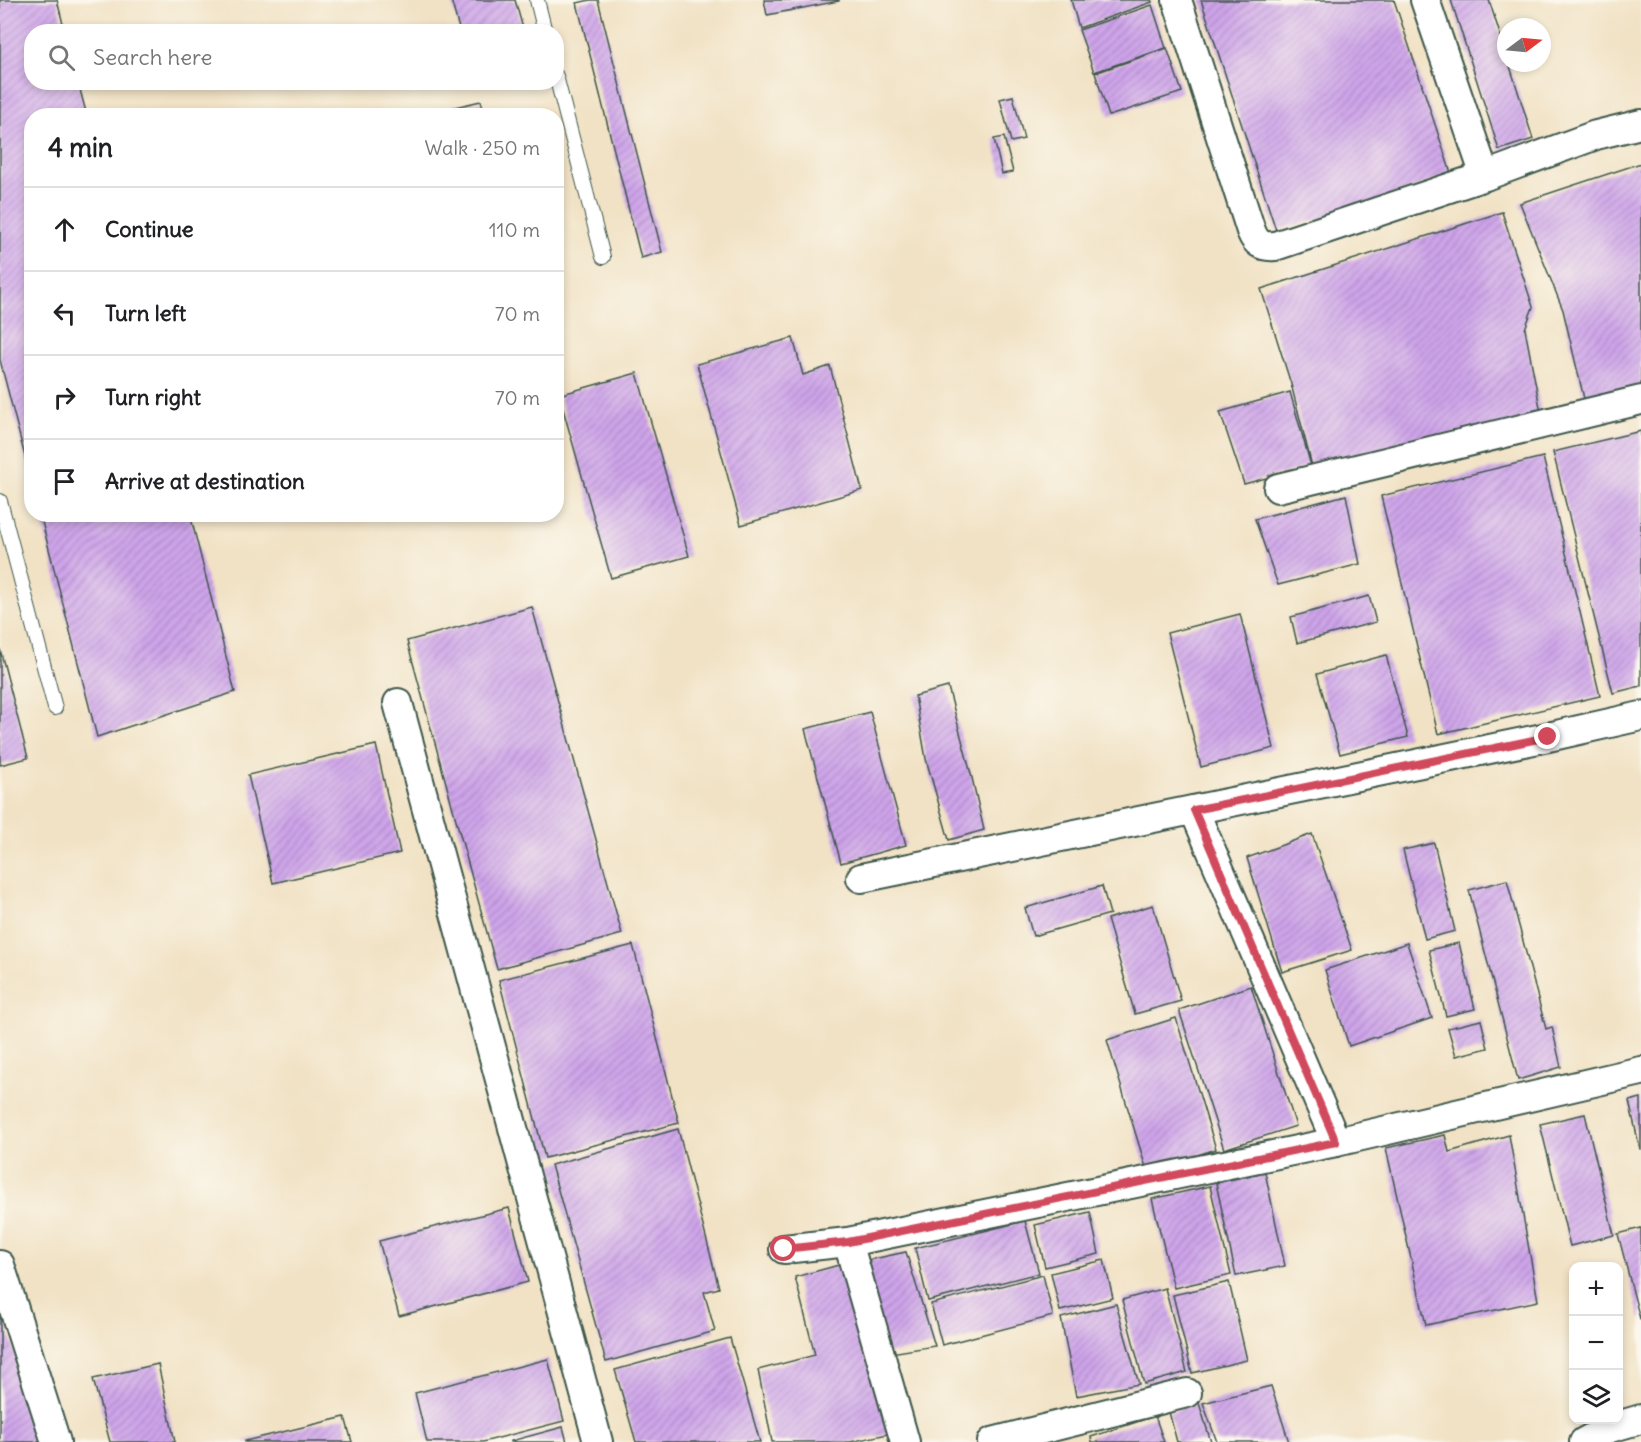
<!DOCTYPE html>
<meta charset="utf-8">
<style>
:root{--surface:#fff;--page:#f2f2f2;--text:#202124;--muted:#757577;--line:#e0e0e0}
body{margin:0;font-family:Delius,sans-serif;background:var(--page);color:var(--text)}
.controls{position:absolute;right:18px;bottom:18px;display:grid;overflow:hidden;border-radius:12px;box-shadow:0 3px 9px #0003}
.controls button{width:54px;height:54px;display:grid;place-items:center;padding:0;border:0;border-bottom:2px solid var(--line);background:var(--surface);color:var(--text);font:30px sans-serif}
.compass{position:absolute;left:1497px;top:18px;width:54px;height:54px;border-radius:50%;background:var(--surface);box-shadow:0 3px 9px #0003;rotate:74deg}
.stop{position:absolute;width:18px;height:18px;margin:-14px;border:4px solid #d1495b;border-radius:50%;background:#fff}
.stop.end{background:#d1495b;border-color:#fff;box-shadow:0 2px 6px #0008}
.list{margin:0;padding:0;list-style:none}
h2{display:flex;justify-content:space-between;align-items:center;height:78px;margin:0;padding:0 24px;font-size:26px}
h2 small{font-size:20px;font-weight:400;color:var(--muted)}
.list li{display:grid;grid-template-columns:39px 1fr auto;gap:18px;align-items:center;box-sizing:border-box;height:84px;padding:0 24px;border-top:2px solid var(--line)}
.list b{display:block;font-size:22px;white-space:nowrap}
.list em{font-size:20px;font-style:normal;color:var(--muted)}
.icon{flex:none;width:33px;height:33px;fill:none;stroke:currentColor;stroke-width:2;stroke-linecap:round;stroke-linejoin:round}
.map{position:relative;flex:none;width:1641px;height:1442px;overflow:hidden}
.search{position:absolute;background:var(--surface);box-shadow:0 3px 9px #0003;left:24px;top:24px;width:540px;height:66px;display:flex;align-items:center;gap:15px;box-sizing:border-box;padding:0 21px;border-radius:24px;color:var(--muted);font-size:22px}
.panel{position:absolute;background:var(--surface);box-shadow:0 3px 9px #0003;left:24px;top:108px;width:540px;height:414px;border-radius:24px}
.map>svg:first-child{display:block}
.building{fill:url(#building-hatch)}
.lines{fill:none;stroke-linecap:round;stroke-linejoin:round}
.lane-casing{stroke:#3e564a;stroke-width:16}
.street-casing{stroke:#3e564a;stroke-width:32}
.lane{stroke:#fff;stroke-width:14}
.street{stroke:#fff;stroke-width:28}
.route{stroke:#d1495b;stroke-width:8}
</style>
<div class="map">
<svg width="1641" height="1442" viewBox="0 0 1641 1442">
<defs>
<pattern id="building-hatch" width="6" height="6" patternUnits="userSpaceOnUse" patternTransform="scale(1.5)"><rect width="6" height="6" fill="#cfa4eb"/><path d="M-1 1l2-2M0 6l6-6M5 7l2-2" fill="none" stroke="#a787bf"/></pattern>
</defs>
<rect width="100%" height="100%" fill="#fbf7ec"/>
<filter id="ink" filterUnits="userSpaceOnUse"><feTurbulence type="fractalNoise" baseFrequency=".0167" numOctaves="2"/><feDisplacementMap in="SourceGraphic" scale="12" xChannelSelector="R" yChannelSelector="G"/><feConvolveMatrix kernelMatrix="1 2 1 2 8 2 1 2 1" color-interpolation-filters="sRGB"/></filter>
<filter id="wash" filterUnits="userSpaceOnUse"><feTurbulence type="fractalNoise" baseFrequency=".008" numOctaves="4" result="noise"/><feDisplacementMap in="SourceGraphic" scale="24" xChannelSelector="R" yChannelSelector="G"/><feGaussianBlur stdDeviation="1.35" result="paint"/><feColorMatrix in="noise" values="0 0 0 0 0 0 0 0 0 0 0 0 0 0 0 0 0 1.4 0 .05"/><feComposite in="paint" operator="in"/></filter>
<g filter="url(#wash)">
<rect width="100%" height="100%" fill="#f1e2c5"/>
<g id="blocks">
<g class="building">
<path d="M 0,0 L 57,0 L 65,32 L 32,32 L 32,82 L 78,82 L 87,116 L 32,116 L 31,480 L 0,360 Z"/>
<path d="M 451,0 L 515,0 L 524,32 L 460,32 Z"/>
<path d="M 590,0 L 598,0 L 662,252 L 641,258 L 577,3 Z"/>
<path d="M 764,0 L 839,0 L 839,1 L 767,15 Z"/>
<path d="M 1071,0 L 1151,0 L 1152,2 L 1079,28 Z"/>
<path d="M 1201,0 L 1394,0 L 1451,173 L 1365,208 L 1276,230 Z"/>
<path d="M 1451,0 L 1489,0 L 1506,53 L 1506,63 L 1509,63 L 1533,139 L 1499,150 Z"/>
<path d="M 1152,5 L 1166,48 L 1094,72 L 1079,30 Z"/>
<path d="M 1167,48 L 1182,92 L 1109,116 L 1095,73 Z"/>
<path d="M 1013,96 L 1024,139 L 1011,142 L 1000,99 Z"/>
<path d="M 481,101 L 485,116 L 448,116 L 446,109 Z"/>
<path d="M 1004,137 L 1013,172 L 1002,174 L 994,139 Z"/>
<path d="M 1641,163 L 1641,391 L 1586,407 L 1563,310 L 1520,203 Z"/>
<path d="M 1502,212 L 1533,307 L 1525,329 L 1542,418 L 1315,478 L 1291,384 L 1261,289 Z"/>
<path d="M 793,338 L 803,375 L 830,366 L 862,490 L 741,525 L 697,364 Z"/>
<path d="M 637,373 L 689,556 L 611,578 L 559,395 Z"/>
<path d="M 1290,392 L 1311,466 L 1244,484 L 1220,412 Z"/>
<path d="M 1641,431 L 1641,686 L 1613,693 L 1553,452 Z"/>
<path d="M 1543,457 L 1600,696 L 1438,734 L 1381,496 Z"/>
<path d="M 1346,495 L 1360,564 L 1278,585 L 1255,519 Z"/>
<path d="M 40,514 L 190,514 L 235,692 L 97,737 Z"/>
<path d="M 1369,596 L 1376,622 L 1297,643 L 1291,617 Z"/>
<path d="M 532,607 L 622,934 L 497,969 L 407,641 Z"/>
<path d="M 1240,614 L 1274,748 L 1201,767 L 1167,633 Z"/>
<path d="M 0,649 L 28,758 L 0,765 Z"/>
<path d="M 1386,655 L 1408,737 L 1340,754 L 1317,674 Z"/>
<path d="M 948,687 L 972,778 L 984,830 L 949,840 L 926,759 L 915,696 Z"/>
<path d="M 870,712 L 906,845 L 841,863 L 805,729 Z"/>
<path d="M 376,745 L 400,853 L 273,883 L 248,775 Z"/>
<path d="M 1312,834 L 1352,950 L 1282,972 L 1247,858 Z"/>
<path d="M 1434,843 L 1455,931 L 1425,939 L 1403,850 Z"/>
<path d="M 1507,880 L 1546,1029 L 1552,1027 L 1561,1067 L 1518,1080 L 1469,890 Z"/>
<path d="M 1102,886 L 1110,914 L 1033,936 L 1025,908 Z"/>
<path d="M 1153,905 L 1181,1001 L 1135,1014 L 1107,919 Z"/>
<path d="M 1407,943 L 1432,1018 L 1349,1046 L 1325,970 Z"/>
<path d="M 1459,943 L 1475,1009 L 1446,1016 L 1429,950 Z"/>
<path d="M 633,945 L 679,1123 L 545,1158 L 499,980 Z"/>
<path d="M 1251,986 L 1296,1126 L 1224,1149 L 1179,1010 Z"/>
<path d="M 1176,1018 L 1216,1149 L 1147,1171 L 1107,1040 Z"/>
<path d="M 1481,1020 L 1488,1048 L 1456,1056 L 1448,1028 Z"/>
<path d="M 1641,1098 L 1641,1149 L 1640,1149 L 1629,1101 Z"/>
<path d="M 1585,1114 L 1614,1235 L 1570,1246 L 1540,1124 Z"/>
<path d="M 678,1129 L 719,1288 L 704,1292 L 715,1331 L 606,1362 L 551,1165 Z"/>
<path d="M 1445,1135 L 1449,1152 L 1509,1135 L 1538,1301 L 1426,1325 L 1386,1148 Z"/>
<path d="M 1265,1172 L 1285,1266 L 1236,1276 L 1216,1183 Z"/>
<path d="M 1210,1186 L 1231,1275 L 1174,1288 L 1152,1199 Z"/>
<path d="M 509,1208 L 528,1282 L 399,1316 L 379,1241 Z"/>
<path d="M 1090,1212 L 1099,1254 L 1045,1267 L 1035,1225 Z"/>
<path d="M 1025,1221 L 1039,1273 L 928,1301 L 915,1248 Z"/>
<path d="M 1641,1228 L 1641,1319 L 1640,1319 L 1618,1234 Z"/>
<path d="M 906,1252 L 935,1346 L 885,1354 L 859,1262 Z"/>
<path d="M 1104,1260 L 1113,1298 L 1060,1311 L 1051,1273 Z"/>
<path d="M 850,1262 L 888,1434 L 850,1442 L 772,1442 L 758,1370 L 815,1355 L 795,1277 Z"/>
<path d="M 1043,1275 L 1053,1316 L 942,1345 L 931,1304 Z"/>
<path d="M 1229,1282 L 1247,1360 L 1192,1373 L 1173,1295 Z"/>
<path d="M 1165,1288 L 1187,1372 L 1144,1384 L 1122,1300 Z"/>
<path d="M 1116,1304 L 1139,1384 L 1076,1396 L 1061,1318 Z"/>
<path d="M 0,1306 L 44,1442 L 0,1442 Z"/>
<path d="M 730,1338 L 760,1442 L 636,1442 L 615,1370 Z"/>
<path d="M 548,1359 L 564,1421 L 483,1442 L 427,1442 L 415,1393 Z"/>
<path d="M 158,1364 L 175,1442 L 110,1442 L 93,1379 Z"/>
<path d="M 1271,1386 L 1289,1442 L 1217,1442 L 1203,1403 Z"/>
<path d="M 1199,1403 L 1211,1442 L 1177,1442 L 1169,1412 Z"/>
<path d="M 1155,1416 L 1164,1442 L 1092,1442 L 1091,1437 Z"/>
<path d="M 345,1417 L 352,1442 L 245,1442 L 245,1441 Z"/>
<path d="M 563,1427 L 567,1442 L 511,1442 L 511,1441 Z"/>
</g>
</g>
</g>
<g filter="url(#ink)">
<use href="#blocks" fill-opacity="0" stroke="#3e564a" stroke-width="1.5"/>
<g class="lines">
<g class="lane-casing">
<g id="lane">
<path d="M 537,0 L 545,32"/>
<path d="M 556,76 L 603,257"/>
<path d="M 0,501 L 55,708"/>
</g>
</g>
<g class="street-casing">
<g id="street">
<path d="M 1177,0 L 1251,231 C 1256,243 1261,247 1275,246 L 1485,176 L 1596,135 L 1641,124"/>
<path d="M 1425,0 L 1485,176"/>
<path d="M 1278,488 L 1641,400"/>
<path d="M 398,703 L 598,1442"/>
<path d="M 1194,810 L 1336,1142"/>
<path d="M 861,878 L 1548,737 L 1641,716"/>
<path d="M 848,1242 L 905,1442"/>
<path d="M 784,1249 L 848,1242 L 1336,1142 L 1641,1071"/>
<path d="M 0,1265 L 56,1442"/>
<path d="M 992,1442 L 1187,1393"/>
<path d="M 1584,1442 L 1610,1428 L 1641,1419"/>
</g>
</g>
<use href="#lane" class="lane"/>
<use href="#street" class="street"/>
</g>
</g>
<g class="lines" filter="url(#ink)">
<path class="route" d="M 784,1249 L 848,1242 L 1336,1142 L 1194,810 L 1548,737"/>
</g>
</svg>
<div class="controls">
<button>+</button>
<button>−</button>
<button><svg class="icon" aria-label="layers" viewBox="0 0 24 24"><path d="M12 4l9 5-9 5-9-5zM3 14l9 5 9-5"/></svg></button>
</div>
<svg class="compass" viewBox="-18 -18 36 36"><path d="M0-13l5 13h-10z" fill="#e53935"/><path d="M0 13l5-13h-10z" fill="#757577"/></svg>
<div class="stop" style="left:784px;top:1249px"></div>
<div class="stop end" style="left:1548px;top:737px"></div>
<div class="search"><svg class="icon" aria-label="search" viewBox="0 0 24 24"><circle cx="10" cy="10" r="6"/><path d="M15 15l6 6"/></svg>Search here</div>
<section class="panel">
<h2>4 min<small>Walk · 250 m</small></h2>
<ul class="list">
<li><svg class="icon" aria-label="ahead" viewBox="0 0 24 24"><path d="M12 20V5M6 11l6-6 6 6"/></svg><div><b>Continue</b></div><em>110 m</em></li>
<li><svg class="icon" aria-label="left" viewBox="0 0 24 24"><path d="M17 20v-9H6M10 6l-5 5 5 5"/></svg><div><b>Turn left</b></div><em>70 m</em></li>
<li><svg class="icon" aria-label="right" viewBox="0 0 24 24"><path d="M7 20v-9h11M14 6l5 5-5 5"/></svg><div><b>Turn right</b></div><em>70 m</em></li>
<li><svg class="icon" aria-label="arrive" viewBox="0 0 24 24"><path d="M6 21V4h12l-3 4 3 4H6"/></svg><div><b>Arrive at destination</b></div></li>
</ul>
</section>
</div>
